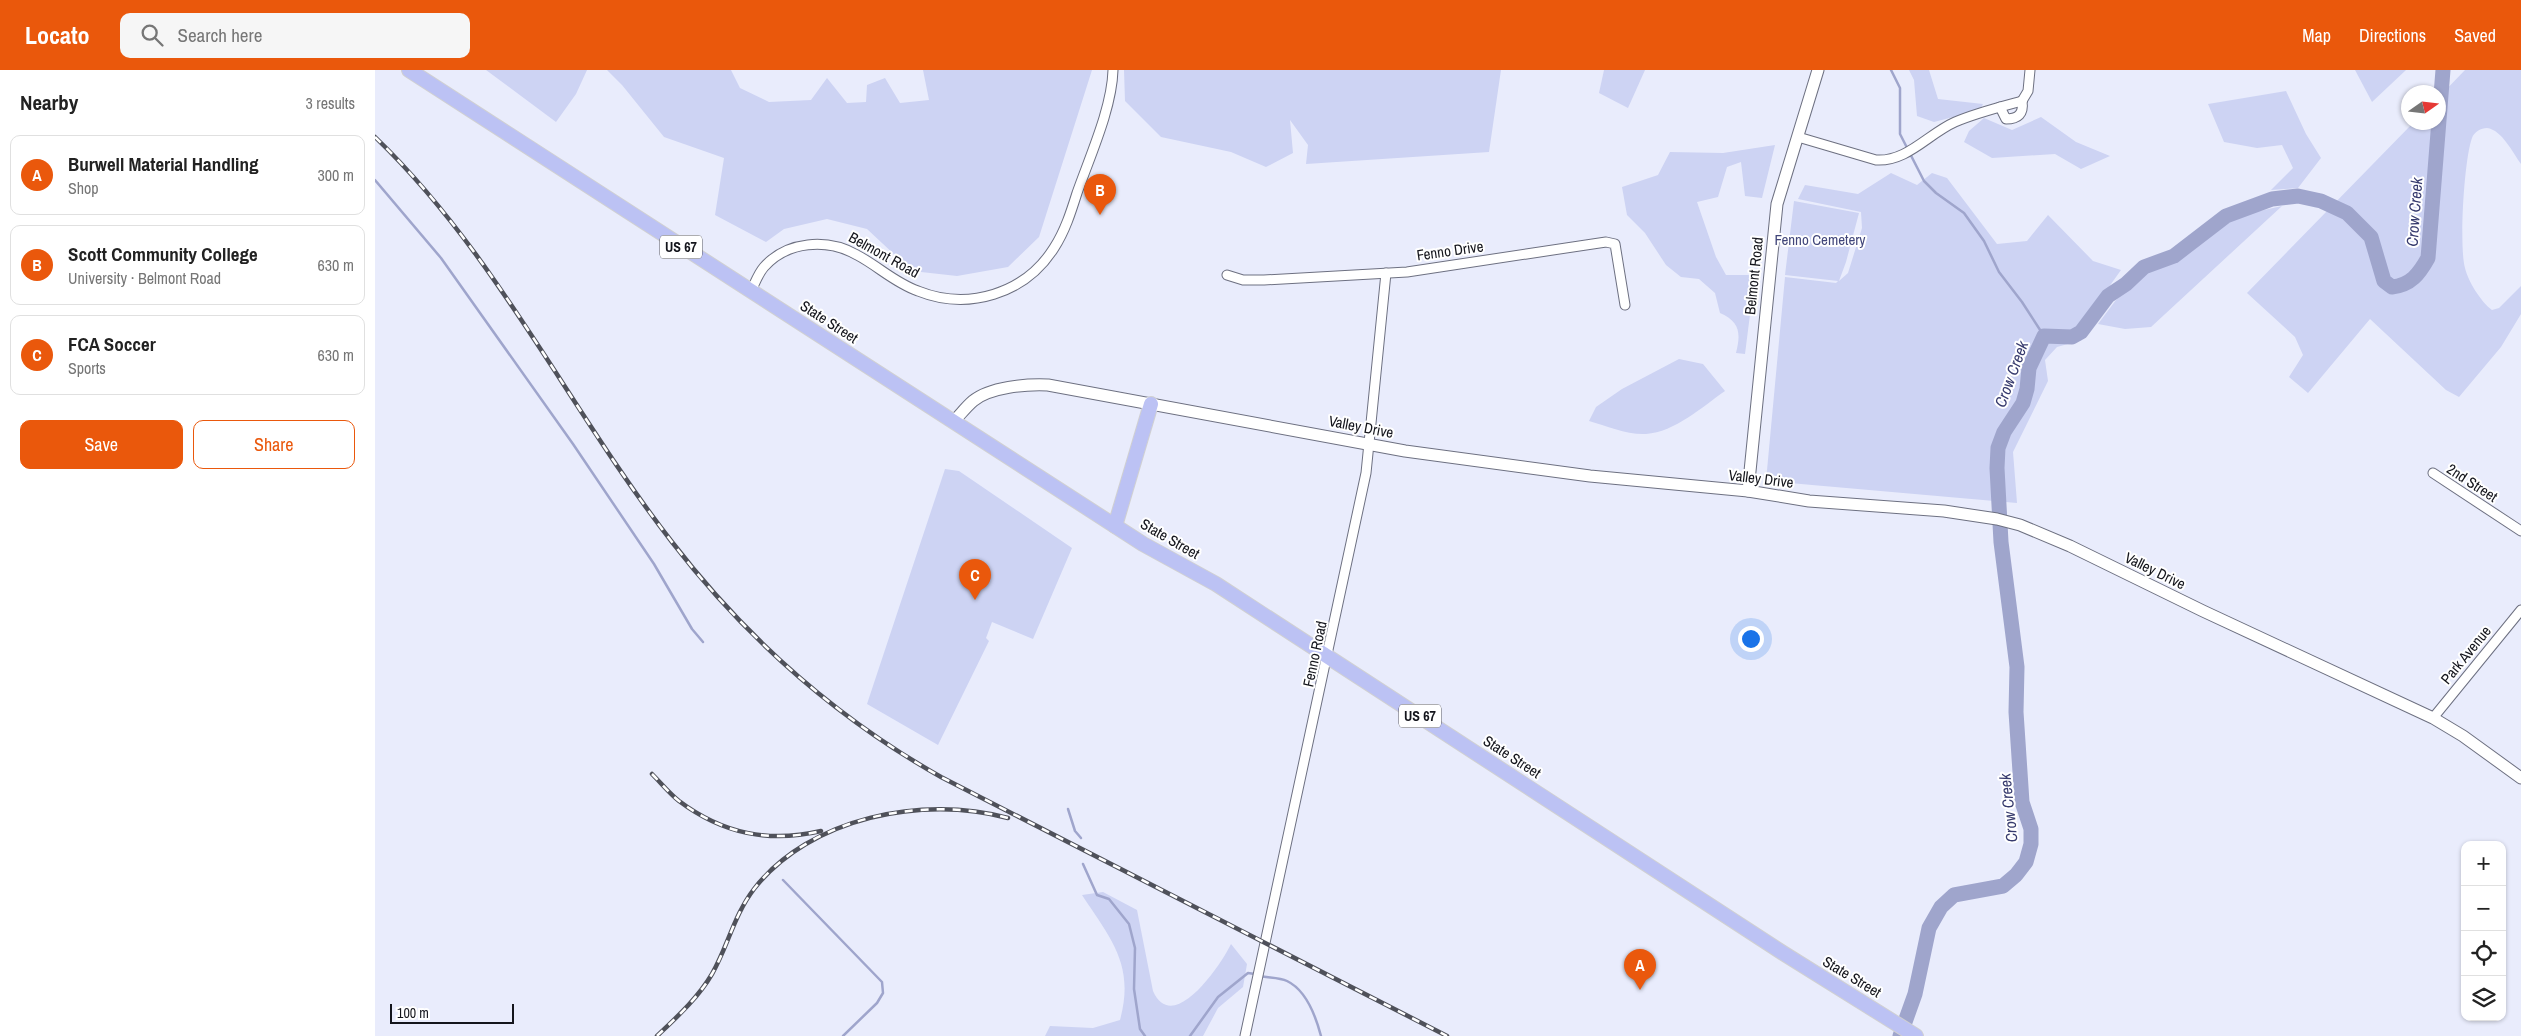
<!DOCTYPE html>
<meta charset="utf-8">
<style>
:root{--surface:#fff;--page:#f6f6f6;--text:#222;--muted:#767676;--line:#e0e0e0;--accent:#ea580c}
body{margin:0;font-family:"Archivo Narrow",sans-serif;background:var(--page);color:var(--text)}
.controls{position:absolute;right:15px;bottom:15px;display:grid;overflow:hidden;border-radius:10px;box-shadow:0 1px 4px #0004}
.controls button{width:45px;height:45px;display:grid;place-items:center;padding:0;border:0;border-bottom:1px solid var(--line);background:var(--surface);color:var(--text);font:25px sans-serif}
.compass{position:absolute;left:2026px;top:15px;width:45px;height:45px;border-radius:50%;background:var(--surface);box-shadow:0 1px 4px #0004;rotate:76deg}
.scale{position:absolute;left:15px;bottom:12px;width:124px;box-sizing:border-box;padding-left:5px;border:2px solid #14151c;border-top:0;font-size:14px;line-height:18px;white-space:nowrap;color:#14151c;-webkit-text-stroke:4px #fff;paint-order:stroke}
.you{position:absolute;left:1375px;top:568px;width:18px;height:18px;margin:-12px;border:4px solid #fff;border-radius:50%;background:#1a73e8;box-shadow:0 0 0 8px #1a73e833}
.badge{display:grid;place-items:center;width:32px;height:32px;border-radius:50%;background:var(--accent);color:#fff;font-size:16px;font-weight:700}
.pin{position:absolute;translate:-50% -41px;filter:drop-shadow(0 1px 2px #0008)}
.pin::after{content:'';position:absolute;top:26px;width:18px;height:15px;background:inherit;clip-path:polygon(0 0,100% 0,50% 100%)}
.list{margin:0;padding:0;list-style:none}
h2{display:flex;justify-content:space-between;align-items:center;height:65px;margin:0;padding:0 20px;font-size:21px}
h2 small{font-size:16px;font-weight:400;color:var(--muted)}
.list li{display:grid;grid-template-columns:32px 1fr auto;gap:15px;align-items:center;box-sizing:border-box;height:80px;margin:0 10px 10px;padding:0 10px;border:1px solid var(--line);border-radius:10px}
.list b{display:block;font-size:19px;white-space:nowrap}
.list p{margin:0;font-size:16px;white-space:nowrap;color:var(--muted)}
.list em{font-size:16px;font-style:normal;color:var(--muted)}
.actions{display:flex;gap:10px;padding:15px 20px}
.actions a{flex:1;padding:11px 0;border:1px solid var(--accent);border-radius:10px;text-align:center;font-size:18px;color:var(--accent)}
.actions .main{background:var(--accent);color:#fff}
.icon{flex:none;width:28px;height:28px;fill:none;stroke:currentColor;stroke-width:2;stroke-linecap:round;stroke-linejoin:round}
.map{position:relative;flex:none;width:2146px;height:966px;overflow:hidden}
header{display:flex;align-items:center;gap:30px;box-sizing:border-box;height:70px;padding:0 25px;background:var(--accent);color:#fff}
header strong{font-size:24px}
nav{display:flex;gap:28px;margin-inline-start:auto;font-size:18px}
.search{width:350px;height:45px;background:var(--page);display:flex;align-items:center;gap:12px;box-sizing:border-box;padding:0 18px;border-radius:10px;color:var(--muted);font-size:19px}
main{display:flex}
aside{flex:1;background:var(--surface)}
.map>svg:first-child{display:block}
.green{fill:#cdd3f3}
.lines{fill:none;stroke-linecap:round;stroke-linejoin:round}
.stream{stroke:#9fa5cc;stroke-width:2.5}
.river{stroke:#9fa5cc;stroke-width:15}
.minor-casing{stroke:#6d7081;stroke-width:11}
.tertiary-casing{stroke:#6d7081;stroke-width:13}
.primary-casing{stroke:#d0d0d2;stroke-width:16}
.minor{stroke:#fff;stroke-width:9}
.tertiary{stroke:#fff;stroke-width:11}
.primary{stroke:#bcc2f4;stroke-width:14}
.rail-casing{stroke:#4f515a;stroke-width:4.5}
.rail{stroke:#fff;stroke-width:2.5;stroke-dasharray:8;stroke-linecap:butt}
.labels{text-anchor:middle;stroke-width:4;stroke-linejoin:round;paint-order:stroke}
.shield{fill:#fff;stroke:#5a5b60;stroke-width:1}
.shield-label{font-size:14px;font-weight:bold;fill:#14151c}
.park-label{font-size:15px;fill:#41467a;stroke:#fff}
.street-label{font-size:15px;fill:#14151c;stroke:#fff}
.water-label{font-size:16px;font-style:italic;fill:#363a6d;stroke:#fff}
</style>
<header>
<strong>Locato</strong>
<div class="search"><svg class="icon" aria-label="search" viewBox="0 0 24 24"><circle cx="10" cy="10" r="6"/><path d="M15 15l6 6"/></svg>Search here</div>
<nav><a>Map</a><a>Directions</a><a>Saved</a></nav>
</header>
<main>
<aside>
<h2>Nearby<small>3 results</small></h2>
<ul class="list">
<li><span class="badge">A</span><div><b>Burwell Material Handling</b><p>Shop</p></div><em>300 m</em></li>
<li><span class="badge">B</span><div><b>Scott Community College</b><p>University · Belmont Road</p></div><em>630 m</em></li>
<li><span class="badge">C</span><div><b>FCA Soccer</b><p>Sports</p></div><em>630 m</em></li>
</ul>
<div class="actions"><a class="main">Save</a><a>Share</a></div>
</aside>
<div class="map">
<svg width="2146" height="966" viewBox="0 0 2146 966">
<rect width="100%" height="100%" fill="#e9ecfc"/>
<g class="green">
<path d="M 111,0 L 212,0 L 201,24 L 181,52 Z"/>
<path d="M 232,0 L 356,0 L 365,18 L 394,32 L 436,30 L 452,8 L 472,33 L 491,32 L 492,15 L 510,8 L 525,33 L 554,30 L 548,0 L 717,0 L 664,167 L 633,197 L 582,206 L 537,201 L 492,159 L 452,149 L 409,159 L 391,172 L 340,145 L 349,88 L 289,67 L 247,15 Z"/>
<path d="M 749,0 L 1126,0 L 1114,82 L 931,94 L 933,75 L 915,50 L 918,83 L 891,97 L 856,82 L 786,67 L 750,31 Z"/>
<path d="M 1229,0 L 1270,0 L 1253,38 L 1224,23 Z"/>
<path d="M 1534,0 L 1554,0 L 1563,29 L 1608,34 L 1605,40 L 1559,52 L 1542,46 L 1539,10 Z"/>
<path d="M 1980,0 L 2031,0 L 1997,32 Z"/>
<path d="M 2090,0 L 2146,0 L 2146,94 C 2138,83 2127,60 2112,58 C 2106,58 2099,62 2097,68 C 2089,90 2084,177 2090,198 C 2093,211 2106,232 2117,240 L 2124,238 L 2146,216 L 2146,244 L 2126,277 L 2084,327 L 2071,320 L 1995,249 L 1933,323 L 1914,307 L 1928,285 L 1920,267 L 1872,223 L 2038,53 L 2064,52 L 2064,27 Z"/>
<path d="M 1911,21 L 1931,64 L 1946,88 L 1923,118 L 1896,120 L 1918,98 L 1907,75 L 1882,78 L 1849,72 L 1833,34 Z"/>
<path d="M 1666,47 L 1701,72 L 1735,86 L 1706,99 L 1680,84 L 1617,88 L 1589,72 L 1594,61 L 1609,48 L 1637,60 Z"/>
<path d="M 1400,75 L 1387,128 L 1370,126 L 1366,92 L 1352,97 L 1343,127 L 1322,132 L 1341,187 L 1351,205 L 1380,205 L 1370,284 L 1361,283 C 1366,263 1365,252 1345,243 L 1340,223 L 1324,209 L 1306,207 L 1291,195 L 1270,163 L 1252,145 L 1247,117 L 1283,105 L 1295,82 L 1348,83 Z"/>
<path d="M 1516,103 L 1542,115 L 1557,103 L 1572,108 L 1622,174 L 1652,171 L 1673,145 L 1718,191 L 1746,200 L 1709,252 L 1707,270 L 1682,277 L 1670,290 L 1673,311 L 1638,382 L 1642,433 L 1391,411 L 1410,207 L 1461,213 L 1463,211 L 1410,205 L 1419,131 L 1484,143 L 1471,192 L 1464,211 L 1473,203 L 1487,158 L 1486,142 L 1423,129 L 1430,115 L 1483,124 Z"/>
<path d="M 1907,136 L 1776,257 L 1750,259 L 1723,254 L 1741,230 L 1774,201 L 1809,185 L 1862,146 Z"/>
<path d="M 1304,289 L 1328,294 L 1350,321 C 1327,337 1300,362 1271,364 C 1252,365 1232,356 1214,351 L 1221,337 L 1247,319 Z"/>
<path d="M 570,399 L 584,401 L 697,478 L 658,569 L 617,552 L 611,568 L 614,571 L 563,675 L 492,634 Z"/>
<path d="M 728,822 L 762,840 L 778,921 C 798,966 846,895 856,874 L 872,894 L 868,917 L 843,938 L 828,966 L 670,966 L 675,956 L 718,958 L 745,950 C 760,895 736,869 707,825 Z"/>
</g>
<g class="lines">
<g class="stream">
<path d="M 1516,0 L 1525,18 L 1525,64 L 1549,111 L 1561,123 L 1589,143 L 1609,171 L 1624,202 L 1647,232 L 1669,266"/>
<path d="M 0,110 L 66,188 L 198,374 L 279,494 L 317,559 L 328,572"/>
<path d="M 693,739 L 700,761 L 706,768"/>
<path d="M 708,794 L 722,825 L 734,829 L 754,854 L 760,878 L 759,919 L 765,959 L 770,966"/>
<path d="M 408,810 L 507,912 L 508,923 L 502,933 L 468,966"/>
<path d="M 885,906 C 894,908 904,907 912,911 C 931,920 941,947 946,966"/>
<path d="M 815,966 L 843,927 L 873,903 L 880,904"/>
</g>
<path class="river" d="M 1525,966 L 1540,924 L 1554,858 L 1566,837 L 1579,825 L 1628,816 L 1641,805 L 1651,792 L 1656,774 L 1656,759 L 1647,732 L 1641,642 L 1642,597 L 1626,472 L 1622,398 L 1623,378 L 1629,362 L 1648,333 L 1652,319 L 1654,298 L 1669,266 L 1697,267 L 1706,262 L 1733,226 L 1751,214 L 1769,197 L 1799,186 L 1851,146 L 1897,129 L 1923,126 L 1946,131 L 1972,143 L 1996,167 L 2009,211 L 2017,217 C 2036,215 2044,204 2053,188 L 2068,0"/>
<g class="minor-casing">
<g id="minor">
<path d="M 1647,31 L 1653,21 L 1655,0"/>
<path d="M 1625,37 L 1631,49 C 1643,49 1649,44 1647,31"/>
<path d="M 1423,67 L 1501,90 C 1532,92 1553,64 1580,52 C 1601,43 1625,37 1647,31"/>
<path d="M 852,205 L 868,210 L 889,210 L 1032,202 L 1231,172 L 1240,174 L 1250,235"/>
<path d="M 376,221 C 380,213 383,204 389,197 C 412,171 452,168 482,185 C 503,196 520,213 543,221 C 593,241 650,224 679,178 C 690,161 696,142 702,123 C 715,86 737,38 738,0"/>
<path d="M 2058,403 L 2146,461"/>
<path d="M 2058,648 L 2146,540"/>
<path d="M 870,966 L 991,403 L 1011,203"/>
</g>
</g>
<g class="tertiary-casing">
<g id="tertiary">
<path d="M 579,351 C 585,345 591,337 598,331 C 615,317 651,314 673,315 L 1030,381 L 1215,406 L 1373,421 L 1434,431 L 1569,441 L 1622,449 L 1645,455 L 1695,476 L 1828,541 L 2058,648 L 2088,666 L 2146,708"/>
<path d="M 1373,421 L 1402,134 L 1443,0"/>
</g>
</g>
<g class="primary-casing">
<g id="primary">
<path d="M 34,0 L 768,474 L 841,514 L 1408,883 L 1541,966"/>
<path d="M 740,456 L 776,334"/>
</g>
</g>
<use href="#minor" class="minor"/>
<use href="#tertiary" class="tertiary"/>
<use href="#primary" class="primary"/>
<g class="rail-casing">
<g id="rail">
<path d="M 0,67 C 121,183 195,341 297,472 C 371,568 460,647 566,707 L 1072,966"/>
<path d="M 277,704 C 286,713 294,723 304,731 C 348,764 394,773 446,761"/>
<path d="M 282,966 C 302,947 323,928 337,904 C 353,876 359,845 379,819 C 435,747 548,725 633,748"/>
</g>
</g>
<use href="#rail" class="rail"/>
</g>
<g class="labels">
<g class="shield">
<rect x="285" y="165.5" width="42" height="23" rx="4"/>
<rect x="1024" y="634.5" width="42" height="23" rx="4"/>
</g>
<g class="shield-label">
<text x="306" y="182">US 67</text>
<text x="1045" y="651">US 67</text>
</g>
<g class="park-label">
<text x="1445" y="175">Fenno Cemetery</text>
</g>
<g class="street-label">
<text transform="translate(1075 181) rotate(-8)" y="5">Fenno Drive</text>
<text transform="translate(509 185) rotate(29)" y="5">Belmont Road</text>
<text transform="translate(1379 206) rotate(-84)" y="5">Belmont Road</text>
<text transform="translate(454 252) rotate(33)" y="5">State Street</text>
<text transform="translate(986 357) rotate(11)" y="5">Valley Drive</text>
<text transform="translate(1386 409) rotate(7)" y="5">Valley Drive</text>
<text transform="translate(2097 413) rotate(33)" y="5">2nd Street</text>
<text transform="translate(795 469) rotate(30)" y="5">State Street</text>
<text transform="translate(1780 501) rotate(26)" y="5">Valley Drive</text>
<text transform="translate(940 584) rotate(-78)" y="5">Fenno Road</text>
<text transform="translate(2091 585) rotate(-51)" y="5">Park Avenue</text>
<text transform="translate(1137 687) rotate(33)" y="5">State Street</text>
<text transform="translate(1477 907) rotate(31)" y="5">State Street</text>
</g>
<g class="water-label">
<text transform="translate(2039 142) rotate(-86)" y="6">Crow Creek</text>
<text transform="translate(1636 304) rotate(-70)" y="6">Crow Creek</text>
<text transform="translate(1633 738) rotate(-96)" y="6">Crow Creek</text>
</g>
</g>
</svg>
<div class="controls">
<button>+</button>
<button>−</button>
<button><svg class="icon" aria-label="locate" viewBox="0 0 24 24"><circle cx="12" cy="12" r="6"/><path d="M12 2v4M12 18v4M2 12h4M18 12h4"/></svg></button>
<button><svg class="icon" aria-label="layers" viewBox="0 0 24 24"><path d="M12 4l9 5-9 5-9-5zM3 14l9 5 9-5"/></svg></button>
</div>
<svg class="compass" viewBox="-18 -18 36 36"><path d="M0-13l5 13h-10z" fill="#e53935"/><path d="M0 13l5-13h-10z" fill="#767676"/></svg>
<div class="scale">100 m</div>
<div class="you"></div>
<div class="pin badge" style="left:1265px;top:920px">A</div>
<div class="pin badge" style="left:725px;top:145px">B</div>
<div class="pin badge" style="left:600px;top:530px">C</div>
</div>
</main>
